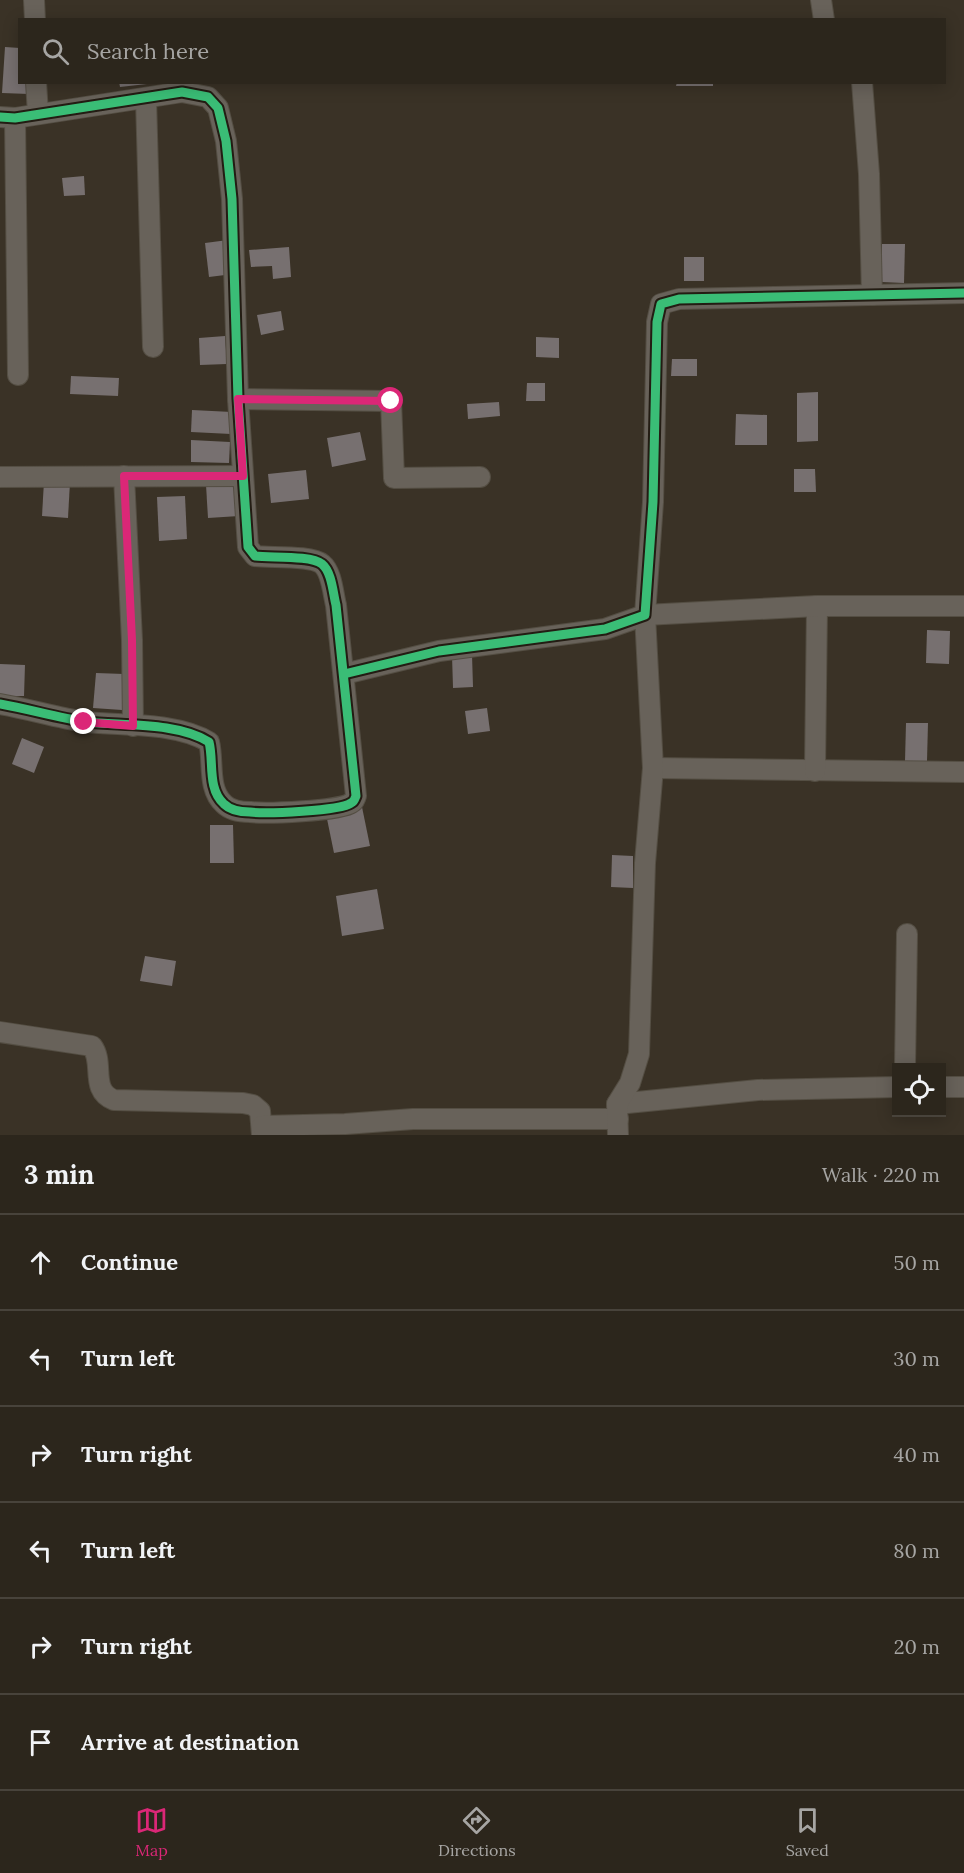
<!DOCTYPE html>
<meta charset="utf-8">
<style>
:root{--surface:#2c261c;--page:#342e25;--text:#f1f3f6;--muted:#a6a5a3;--line:#48433b;--accent:#db2777}
body{margin:0;font-family:Lora,serif;background:var(--page);color:var(--text)}
.controls{position:absolute;right:18px;bottom:18px;display:grid;overflow:hidden;border-radius:0px;box-shadow:0 3px 15px #0003}
.controls button{width:54px;height:54px;display:grid;place-items:center;padding:0;border:0;border-bottom:2px solid var(--line);background:var(--surface);color:var(--text);font:30px sans-serif}
.stop{position:absolute;width:18px;height:18px;margin:-14px;border:4px solid #db2777;border-radius:50%;background:#fff}
.stop.end{background:#db2777;border-color:#fff;box-shadow:0 2px 6px #0008}
.list{margin:0;padding:0;list-style:none}
h2{display:flex;justify-content:space-between;align-items:center;height:78px;margin:0;padding:0 24px;font-size:26px}
h2 small{font-size:20px;font-weight:400;color:var(--muted)}
.list li{display:grid;grid-template-columns:39px 1fr auto;gap:18px;align-items:center;box-sizing:border-box;height:96px;padding:0 24px;border-top:2px solid var(--line)}
.list b{display:block;font-size:22px;white-space:nowrap}
.list em{font-size:20px;font-style:normal;color:var(--muted)}
.icon{flex:none;width:33px;height:33px;fill:none;stroke:currentColor;stroke-width:2;stroke-linecap:round;stroke-linejoin:round}
.map{position:relative;flex:none;width:964px;height:1135px;overflow:hidden}
.search{position:absolute;background:var(--surface);box-shadow:0 3px 15px #0003;left:18px;right:18px;top:18px;height:66px;display:flex;align-items:center;gap:15px;box-sizing:border-box;padding:0 21px;border-radius:0px;color:var(--muted);font-size:22px}
.sheet{height:654px;background:var(--surface)}
nav{display:flex;justify-content:space-around;align-items:center;box-sizing:border-box;height:84px;border-top:2px solid var(--line);background:var(--surface);font-size:16px;color:var(--muted)}
nav a{display:grid;justify-items:center;gap:3px}
nav .on{color:var(--accent)}
.map>svg:first-child{display:block}
.building{fill:#777070}
.lines{fill:none;stroke-linecap:round;stroke-linejoin:round}
.minor-casing{stroke:#544e43;stroke-width:22}
.minor{stroke:#68625a;stroke-width:20}
.cycleway-casing{stroke:#231c13;stroke-width:13}
.cycleway{stroke:#3abd76;stroke-width:9}
.route{stroke:#db2777;stroke-width:8}
</style>
<div class="map">
<svg width="964" height="1135" viewBox="0 0 964 1135">
<rect width="100%" height="100%" fill="#3a3226"/>
<g class="building">
<path d="M 5,47 L 20,48 L 20,82 L 29,82 L 29,94 L 2,93 Z"/>
<path d="M 119,82 L 147,82 L 147,84 L 120,87 Z"/>
<path d="M 677,82 L 713,82 L 713,86 L 676,86 Z"/>
<path d="M 84,176 L 85,195 L 64,196 L 62,178 Z"/>
<path d="M 228,240 L 233,274 L 209,277 L 205,243 Z"/>
<path d="M 882,244 L 905,244 L 904,283 L 881,282 Z"/>
<path d="M 289,247 L 291,277 L 273,279 L 272,266 L 251,267 L 249,250 Z"/>
<rect x="684" y="257" width="20" height="24"/>
<path d="M 281,311 L 284,330 L 261,335 L 257,315 Z"/>
<path d="M 225,336 L 227,364 L 200,365 L 199,338 Z"/>
<path d="M 536,337 L 559,338 L 559,358 L 536,357 Z"/>
<path d="M 672,359 L 697,359 L 697,376 L 671,376 Z"/>
<path d="M 71,376 L 119,378 L 118,396 L 70,394 Z"/>
<path d="M 527,383 L 545,383 L 545,401 L 526,401 Z"/>
<path d="M 818,392 L 818,441 L 797,442 L 797,393 Z"/>
<path d="M 499,402 L 500,416 L 468,419 L 467,404 Z"/>
<path d="M 192,410 L 232,412 L 231,434 L 191,432 Z"/>
<path d="M 736,414 L 767,415 L 767,445 L 735,445 Z"/>
<path d="M 360,432 L 366,460 L 332,467 L 327,438 Z"/>
<path d="M 191,440 L 230,442 L 229,463 L 191,462 Z"/>
<path d="M 794,469 L 815,469 L 816,492 L 794,492 Z"/>
<path d="M 306,470 L 309,499 L 271,503 L 268,474 Z"/>
<path d="M 44,481 L 70,482 L 68,518 L 42,516 Z"/>
<path d="M 237,483 L 239,516 L 208,518 L 206,485 Z"/>
<path d="M 185,496 L 187,539 L 159,541 L 157,497 Z"/>
<path d="M 927,630 L 950,631 L 949,664 L 926,663 Z"/>
<path d="M 472,654 L 473,687 L 453,688 L 452,655 Z"/>
<path d="M 0,664 L 25,665 L 24,696 L 0,696 Z"/>
<path d="M 96,673 L 124,674 L 122,710 L 93,708 Z"/>
<path d="M 487,708 L 490,731 L 468,734 L 465,711 Z"/>
<path d="M 906,723 L 928,723 L 927,761 L 905,761 Z"/>
<path d="M 22,738 L 44,747 L 34,773 L 12,764 Z"/>
<path d="M 362,807 L 370,846 L 334,853 L 326,814 Z"/>
<path d="M 210,825 L 233,825 L 234,863 L 210,863 Z"/>
<path d="M 612,855 L 633,856 L 633,888 L 611,887 Z"/>
<path d="M 377,889 L 384,929 L 342,936 L 336,896 Z"/>
<path d="M 145,956 L 176,961 L 172,986 L 140,981 Z"/>
</g>
<g class="lines">
<g class="minor-casing">
<g id="minor">
<path d="M 34,0 L 35,20"/>
<path d="M 821,0 L 824,20"/>
<path d="M 36,82 L 38,114"/>
<path d="M 862,82 L 869,174 L 872,295"/>
<path d="M 146,99 L 153,347"/>
<path d="M 0,117 L 15,118 L 182,92 L 208,97 L 218,108 L 226,141 L 232,199 L 238,399 L 248,547 L 255,556 C 271,558 311,555 322,564 C 332,572 333,594 336,605 L 356,796 C 354,800 355,801 351,803 C 340,811 266,814 250,812 C 241,812 230,810 224,804 C 207,789 214,761 209,742 C 177,722 124,726 86,722 C 58,718 29,709 0,704"/>
<path d="M 15,118 L 18,375"/>
<path d="M 238,399 L 391,401 L 394,478 L 480,477"/>
<path d="M 124,476 L 132,640 L 133,726"/>
<path d="M 0,477 L 243,476"/>
<path d="M 344,674 L 439,651 L 605,629 L 645,615 L 653,502 L 657,322 L 661,304 L 679,299 L 964,293"/>
<path d="M 653,768 L 964,772"/>
<path d="M 815,771 L 817,606"/>
<path d="M 0,1032 L 92,1046 C 105,1063 89,1090 114,1100 L 243,1103 L 253,1105 L 260,1111 L 262,1135"/>
<path d="M 905,1068 L 907,934"/>
<path d="M 942,1087 L 964,1087"/>
<path d="M 617,1104 L 758,1090 L 896,1087"/>
<path d="M 262,1126 L 345,1124 L 413,1119 L 618,1119"/>
<path d="M 618,1135 L 617,1104 L 630,1083 L 639,1054 L 645,863 L 653,768 L 645,615 L 817,606 L 964,606"/>
</g>
</g>
<use href="#minor" class="minor"/>
<g class="cycleway-casing">
<g id="cycleway">
<path d="M 0,117 L 15,118 L 182,92 L 208,97 L 218,108 L 226,141 L 232,199 L 238,399 L 248,547 L 255,556 C 271,558 311,555 322,564 C 332,572 333,594 336,605 L 356,796 C 354,800 355,801 351,803 C 340,811 266,814 250,812 C 241,812 230,810 224,804 C 207,789 214,761 209,742 C 177,722 124,726 86,722 C 58,718 29,709 0,704"/>
<path d="M 344,674 L 439,651 L 605,629 L 645,615 L 653,502 L 657,322 L 661,304 L 679,299 L 964,293"/>
</g>
</g>
<use href="#cycleway" class="cycleway"/>
</g>
<g class="lines">
<path class="route" d="M 84,722 L 133,726 L 132,640 L 124,476 L 243,476 L 238,399 L 391,401"/>
</g>
</svg>
<div class="controls">
<button><svg class="icon" aria-label="locate" viewBox="0 0 24 24"><circle cx="12" cy="12" r="6"/><path d="M12 2v4M12 18v4M2 12h4M18 12h4"/></svg></button>
</div>
<div class="stop" style="left:391px;top:401px"></div>
<div class="stop end" style="left:84px;top:722px"></div>
<div class="search"><svg class="icon" aria-label="search" viewBox="0 0 24 24"><circle cx="10" cy="10" r="6"/><path d="M15 15l6 6"/></svg>Search here</div>
</div>
<section class="sheet">
<h2>3 min<small>Walk · 220 m</small></h2>
<ul class="list">
<li><svg class="icon" aria-label="ahead" viewBox="0 0 24 24"><path d="M12 20V5M6 11l6-6 6 6"/></svg><div><b>Continue</b></div><em>50 m</em></li>
<li><svg class="icon" aria-label="left" viewBox="0 0 24 24"><path d="M17 20v-9H6M10 6l-5 5 5 5"/></svg><div><b>Turn left</b></div><em>30 m</em></li>
<li><svg class="icon" aria-label="right" viewBox="0 0 24 24"><path d="M7 20v-9h11M14 6l5 5-5 5"/></svg><div><b>Turn right</b></div><em>40 m</em></li>
<li><svg class="icon" aria-label="left" viewBox="0 0 24 24"><path d="M17 20v-9H6M10 6l-5 5 5 5"/></svg><div><b>Turn left</b></div><em>80 m</em></li>
<li><svg class="icon" aria-label="right" viewBox="0 0 24 24"><path d="M7 20v-9h11M14 6l5 5-5 5"/></svg><div><b>Turn right</b></div><em>20 m</em></li>
<li><svg class="icon" aria-label="arrive" viewBox="0 0 24 24"><path d="M6 21V4h12l-3 4 3 4H6"/></svg><div><b>Arrive at destination</b></div></li>
</ul>
</section>
<nav>
<a class="on"><svg class="icon" aria-label="map" viewBox="0 0 24 24"><path d="M3 6l6-2 6 2 6-2v14l-6 2-6-2-6 2zM9 4v14M15 6v14"/></svg>Map</a>
<a><svg class="icon" aria-label="directions" viewBox="0 0 24 24"><path d="M12 3l9 9-9 9-9-9zM9 14v-3h6M13 9l2 2-2 2"/></svg>Directions</a>
<a><svg class="icon" aria-label="saved" viewBox="0 0 24 24"><path d="M7 4h10v16l-5-4-5 4z"/></svg>Saved</a>
</nav>
